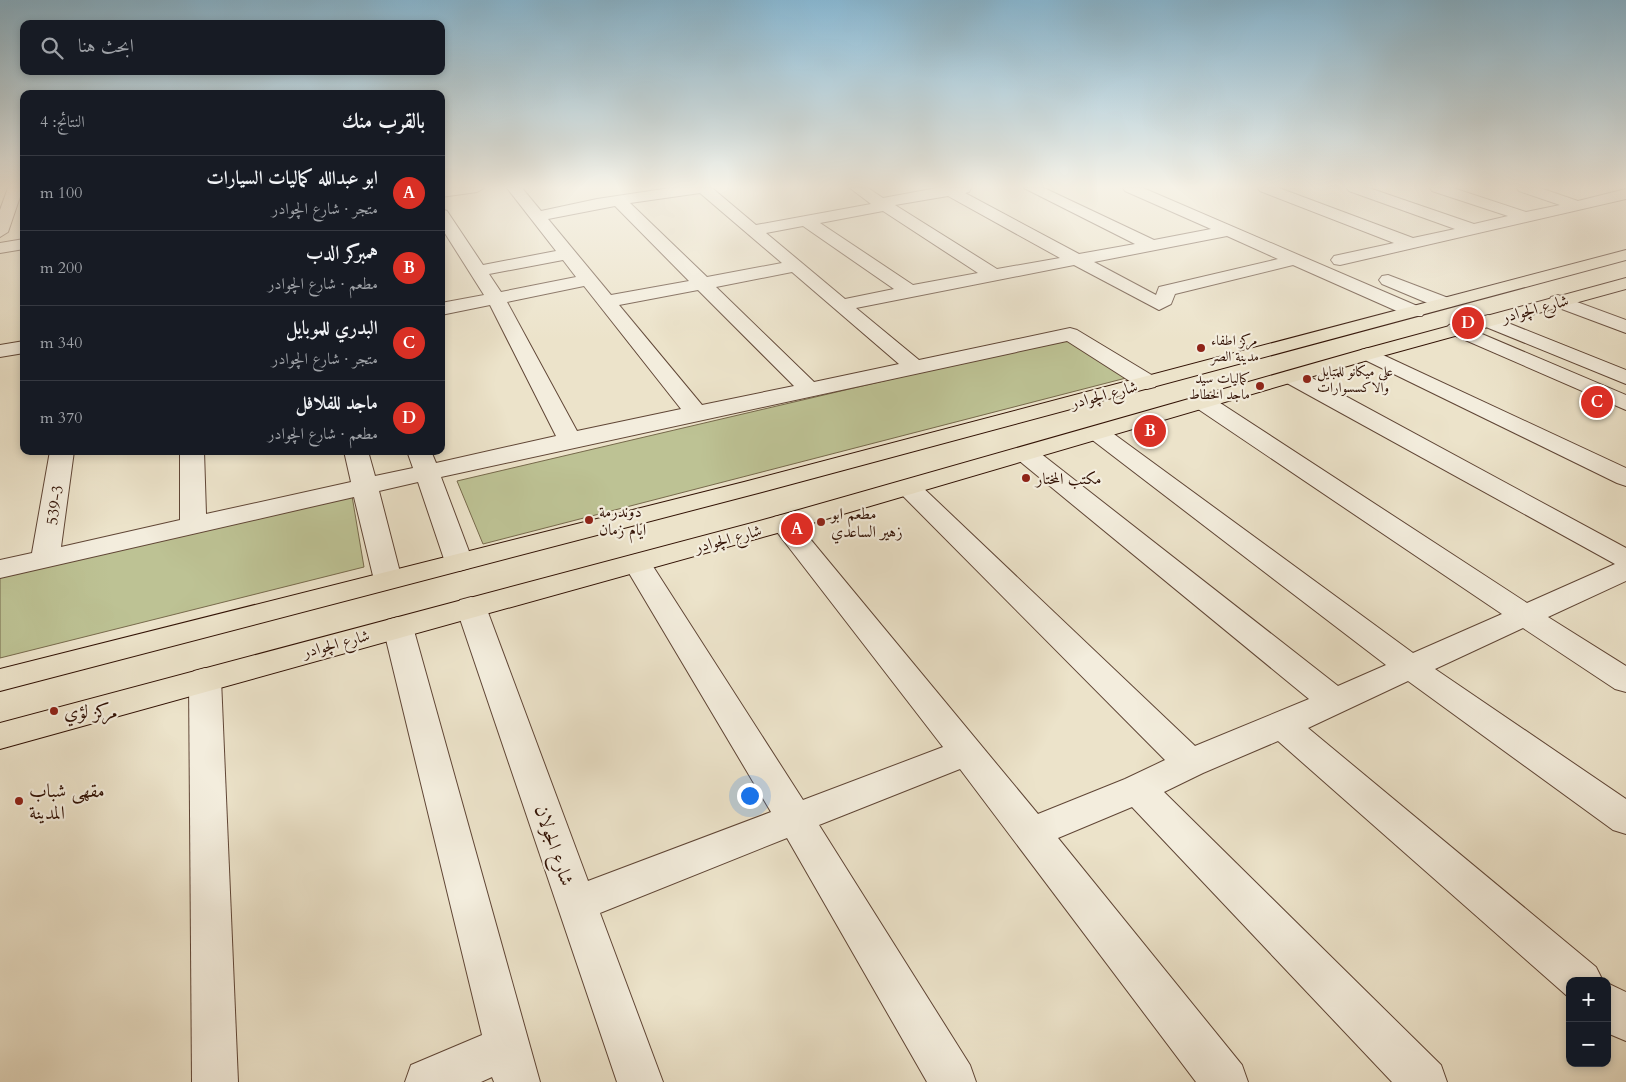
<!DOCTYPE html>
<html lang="ar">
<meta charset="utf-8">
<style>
:root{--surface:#171b24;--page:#242831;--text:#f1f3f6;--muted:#9ea1a6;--line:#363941;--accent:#d93025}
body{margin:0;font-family:Cardo,Amiri,serif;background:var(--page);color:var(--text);direction:rtl}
.controls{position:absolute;right:15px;bottom:15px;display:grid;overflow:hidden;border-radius:10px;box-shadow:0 2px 8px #0003}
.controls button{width:45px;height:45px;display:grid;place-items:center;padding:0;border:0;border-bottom:1px solid var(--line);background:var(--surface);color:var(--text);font:25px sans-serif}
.you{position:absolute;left:749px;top:795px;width:18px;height:18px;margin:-12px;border:4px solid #fff;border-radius:50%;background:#1a73e8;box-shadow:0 0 0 8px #1a73e833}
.badge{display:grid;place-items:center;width:32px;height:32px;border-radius:50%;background:var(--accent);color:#fff;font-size:16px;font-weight:700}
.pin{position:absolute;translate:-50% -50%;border:2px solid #fff;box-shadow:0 1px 5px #0006}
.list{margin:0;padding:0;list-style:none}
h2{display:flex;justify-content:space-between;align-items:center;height:65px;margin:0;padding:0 20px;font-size:21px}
h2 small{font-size:16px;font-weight:400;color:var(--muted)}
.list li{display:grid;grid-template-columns:32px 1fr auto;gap:15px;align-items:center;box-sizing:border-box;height:75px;padding:0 20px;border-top:1px solid var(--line)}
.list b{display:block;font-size:19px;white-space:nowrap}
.list p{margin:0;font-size:16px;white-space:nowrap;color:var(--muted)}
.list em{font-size:16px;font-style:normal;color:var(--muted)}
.icon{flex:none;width:28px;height:28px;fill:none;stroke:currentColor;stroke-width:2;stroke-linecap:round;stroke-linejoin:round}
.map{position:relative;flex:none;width:1626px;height:1082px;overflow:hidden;direction:ltr}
.search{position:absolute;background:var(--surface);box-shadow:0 2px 8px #0003;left:20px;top:20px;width:425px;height:55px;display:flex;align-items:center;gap:12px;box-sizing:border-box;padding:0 18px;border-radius:10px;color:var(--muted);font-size:19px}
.panel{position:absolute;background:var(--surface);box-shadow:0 2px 8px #0003;left:20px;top:90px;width:425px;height:365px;border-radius:10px;direction:rtl}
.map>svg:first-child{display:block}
.green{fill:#bdc294;stroke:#776a4c}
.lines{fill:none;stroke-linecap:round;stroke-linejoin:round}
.minor-casing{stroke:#604636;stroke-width:2}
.major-casing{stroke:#311104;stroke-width:2}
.minor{fill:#f3eddd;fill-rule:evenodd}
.major{fill:#ece3ca;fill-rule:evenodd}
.poi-dot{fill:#8f2418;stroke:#f3eddd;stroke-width:2}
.labels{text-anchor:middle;stroke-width:4.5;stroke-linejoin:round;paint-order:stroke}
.far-poi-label{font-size:14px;fill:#311104;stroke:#f3eddd;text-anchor:start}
.street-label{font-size:16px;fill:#311104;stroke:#f3eddd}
.poi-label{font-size:16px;fill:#311104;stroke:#f3eddd;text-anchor:start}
.near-poi-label{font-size:19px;fill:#311104;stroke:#f3eddd;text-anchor:start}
.near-street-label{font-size:19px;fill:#311104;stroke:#f3eddd}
</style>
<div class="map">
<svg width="1626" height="1082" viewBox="0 0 1626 1082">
<rect width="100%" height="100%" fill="#ece3ca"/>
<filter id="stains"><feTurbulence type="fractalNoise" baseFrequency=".004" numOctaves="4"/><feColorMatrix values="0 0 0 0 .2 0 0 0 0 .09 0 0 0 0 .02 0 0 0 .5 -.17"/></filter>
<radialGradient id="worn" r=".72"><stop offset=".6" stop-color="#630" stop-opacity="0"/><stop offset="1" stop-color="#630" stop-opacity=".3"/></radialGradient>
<g class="green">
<path d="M 1067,338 L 1130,377 L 483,544 L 457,481 Z"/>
<path d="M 352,496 L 364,567 L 0,658 L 0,576 Z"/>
</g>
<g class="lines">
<g class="minor-casing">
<g id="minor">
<path d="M 8,188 L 23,188 L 8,232 L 0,237 L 0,210 Z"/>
<path d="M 441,188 L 484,188 L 477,192 L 441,197 Z"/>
<path d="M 507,188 L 522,188 L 541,211 L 597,199 L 670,188 L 712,188 L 756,225 L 871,204 L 850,188 L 868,188 L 883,198 L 937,188 L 971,188 L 969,192 L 965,193 L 1079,254 L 1135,244 L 1024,188 L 1044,188 L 1154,240 L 1211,229 L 1125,191 L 1123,188 L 1143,188 L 1422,308 L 1425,312 L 1422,316 L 1408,316 L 1293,265 L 1175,294 L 1171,304 L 1159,310 L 1074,265 L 856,308 L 919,360 L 1070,328 L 1077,330 L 1155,377 L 1158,382 L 1155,387 L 1147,389 L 1139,387 L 1067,341 L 441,477 L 473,562 L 469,568 L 459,571 L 449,568 L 445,562 L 418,482 L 379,491 L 402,580 L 398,586 L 388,589 L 378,586 L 374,580 L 354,497 L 0,578 L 0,560 L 32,553 L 50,451 L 74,451 L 61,547 L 180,520 L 180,451 L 204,451 L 206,514 L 351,482 L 344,451 L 368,451 L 375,476 L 413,468 L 407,451 L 431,451 L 436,463 L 556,436 L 490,305 L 441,315 L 441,303 L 484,295 L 441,227 L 441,209 L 447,211 L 483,265 L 556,251 ZM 700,193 L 782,263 L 707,277 L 630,203 ZM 948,196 L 1060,258 L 997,269 L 895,205 ZM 615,206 L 689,281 L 611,295 L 548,219 ZM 883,211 L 978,273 L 913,285 L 820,223 ZM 803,226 L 894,289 L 845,299 L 766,233 ZM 1227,236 L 1278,259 L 1159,287 L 1156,295 L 1094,262 ZM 563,260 L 576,277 L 501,292 L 489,274 ZM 792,272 L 899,364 L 814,382 L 716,287 ZM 584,286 L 681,409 L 577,431 L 507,302 ZM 698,290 L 794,386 L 702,405 L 619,305 Z"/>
<path d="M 1258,188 L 1279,188 L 1413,238 L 1455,229 L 1349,191 L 1347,188 L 1369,188 L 1474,224 L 1508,216 L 1432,191 L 1430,188 L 1453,188 L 1526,212 L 1560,205 L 1519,191 L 1517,188 L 1540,188 L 1578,201 L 1626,189 L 1626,199 L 1340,265 L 1334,264 L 1331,260 L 1334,256 L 1394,243 L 1260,191 Z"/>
<path d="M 24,239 L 24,249 L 0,253 L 0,243 Z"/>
<path d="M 1388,275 L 1451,299 L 1453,303 L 1451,307 L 1437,307 L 1382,284 L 1379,280 L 1382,276 Z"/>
<path d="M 1558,295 L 1626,320 L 1626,333 L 1551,305 L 1549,301 L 1551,297 Z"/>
<path d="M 1488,315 L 1626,370 L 1626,384 L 1481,325 L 1478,321 L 1481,317 Z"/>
<path d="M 1456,323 L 1626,395 L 1626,410 L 1449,333 L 1446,329 L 1449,325 Z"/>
<path d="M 24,341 L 24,353 L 0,357 L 0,345 Z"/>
<path d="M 1368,348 L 1626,468 L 1626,486 L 1617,483 L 1361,358 L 1358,354 L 1361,350 Z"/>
<path d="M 1293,371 L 1301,372 L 1626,548 L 1626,581 L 1548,617 L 1626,666 L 1626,692 L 1615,689 L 1523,628 L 1435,669 L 1626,799 L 1626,834 L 1613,830 L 1408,681 L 1308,728 L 1596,967 L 1603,981 L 1570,981 L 1570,997 L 1566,995 L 1278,741 L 1203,773 L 1164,792 L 1441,1065 L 1447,1082 L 1392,1082 L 1132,807 L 1058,838 L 1242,1065 L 1248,1082 L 1196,1082 L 960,769 L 819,825 L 970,1065 L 976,1082 L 927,1082 L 787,838 L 600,913 L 663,1082 L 617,1082 L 456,607 L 460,600 L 471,597 L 482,600 L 486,607 L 588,881 L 771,812 L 623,563 L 627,557 L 637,554 L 647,557 L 803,800 L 943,747 L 770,523 L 774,517 L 783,515 L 792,517 L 1038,814 L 1125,779 L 1165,760 L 900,493 L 896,488 L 900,483 L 909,480 L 918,483 L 1195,746 L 1309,699 L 1017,459 L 1014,454 L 1017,449 L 1026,447 L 1035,449 L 1338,686 L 1386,665 L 1091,439 L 1087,434 L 1091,429 L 1099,427 L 1107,429 L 1413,653 L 1502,614 L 1195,407 L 1192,402 L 1195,397 L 1203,395 L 1211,397 L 1527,603 L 1615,564 L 1285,382 L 1282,377 L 1285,372 Z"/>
<path d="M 398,617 L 409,620 L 413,627 L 540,1082 L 494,1082 L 492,1077 L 481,1082 L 405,1082 L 411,1065 L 482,1035 L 383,627 L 387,620 Z"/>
<path d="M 205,668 L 216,671 L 221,679 L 238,1082 L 192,1082 L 189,679 L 194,671 Z"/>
<path d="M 1607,983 L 1626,992 L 1626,1041 L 1607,1033 Z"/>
</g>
</g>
<g class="major-casing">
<g id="major">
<path d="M 1626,250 L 1626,260 L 762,492 L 0,691 L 0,669 L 744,482 Z"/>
<path d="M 1626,278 L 1626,289 L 1375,358 L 792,529 L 0,749 L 0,723 L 774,517 L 1361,350 Z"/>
</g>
</g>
<use href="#minor" class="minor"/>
<use href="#major" class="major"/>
</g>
<linearGradient id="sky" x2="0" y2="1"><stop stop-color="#88b8d3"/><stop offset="0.55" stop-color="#f6f2e7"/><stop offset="1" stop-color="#f6f2e7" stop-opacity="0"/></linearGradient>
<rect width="1626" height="340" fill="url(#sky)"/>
<g class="poi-dot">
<circle cx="1201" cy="348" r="5"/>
<circle cx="1307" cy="379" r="5"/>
<circle cx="1260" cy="386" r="5"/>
<circle cx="1026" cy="478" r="5"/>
<circle cx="589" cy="520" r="5"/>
<circle cx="821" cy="522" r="5"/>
<circle cx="54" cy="711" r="5"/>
<circle cx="19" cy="801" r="5"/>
</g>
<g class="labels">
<g class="far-poi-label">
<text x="1211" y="345">مركز اطفاء<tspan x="1211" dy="16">مدينة الصر</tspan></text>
<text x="1317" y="376">علي ميكانو للمبايل<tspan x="1317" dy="16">والاكسسوارات</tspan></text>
<text x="1250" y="383" text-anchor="end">كماليات سيد<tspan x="1250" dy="16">ماجد الخطاط</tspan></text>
</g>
<g class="street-label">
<text transform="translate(1535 308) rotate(-15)" y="6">شارع الچوادر</text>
<text transform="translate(1104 394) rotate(-15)" y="6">شارع الچوادر</text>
<text transform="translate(54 505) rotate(-81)" y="6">539-3</text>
<text transform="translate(728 538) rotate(-15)" y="6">شارع الچوادر</text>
<text transform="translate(336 643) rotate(-15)" y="6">شارع الچوادر</text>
</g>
<g class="poi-label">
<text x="1036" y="484">مكتب المختار</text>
<text x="599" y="517">دوندرمة<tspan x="599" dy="18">ايام زمان</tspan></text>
<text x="831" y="519">مطعم ابو<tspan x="831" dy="18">زهير الساعدي</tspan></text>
</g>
<g class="near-poi-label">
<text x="64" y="718">مركز لؤي</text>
<text x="29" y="797">مقهى شباب<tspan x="29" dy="22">المدينة</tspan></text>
</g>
<g class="near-street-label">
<text transform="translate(555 845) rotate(71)" y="7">شارع الجولان</text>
</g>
</g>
<rect width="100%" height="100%" filter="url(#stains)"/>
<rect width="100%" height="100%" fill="url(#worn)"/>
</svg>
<div class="controls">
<button>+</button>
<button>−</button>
</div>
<div class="you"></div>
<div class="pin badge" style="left:797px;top:529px">A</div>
<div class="pin badge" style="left:1150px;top:431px">B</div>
<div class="pin badge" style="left:1597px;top:402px">C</div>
<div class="pin badge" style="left:1468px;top:323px">D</div>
<div class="search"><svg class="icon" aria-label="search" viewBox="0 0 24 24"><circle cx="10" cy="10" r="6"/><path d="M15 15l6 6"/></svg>ابحث هنا</div>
<section class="panel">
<h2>بالقرب منك<small>النتائج: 4</small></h2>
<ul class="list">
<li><span class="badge">A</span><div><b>ابو عبدالله كماليات السيارات</b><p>متجر · شارع الچوادر</p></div><em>100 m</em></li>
<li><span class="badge">B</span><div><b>همبركر الدب</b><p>مطعم · شارع الچوادر</p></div><em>200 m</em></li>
<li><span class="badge">C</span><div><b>البدري للموبايل</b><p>متجر · شارع الچوادر</p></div><em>340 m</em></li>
<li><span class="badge">D</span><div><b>ماجد للفلافل</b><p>مطعم · شارع الچوادر</p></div><em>370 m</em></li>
</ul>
</section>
</div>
